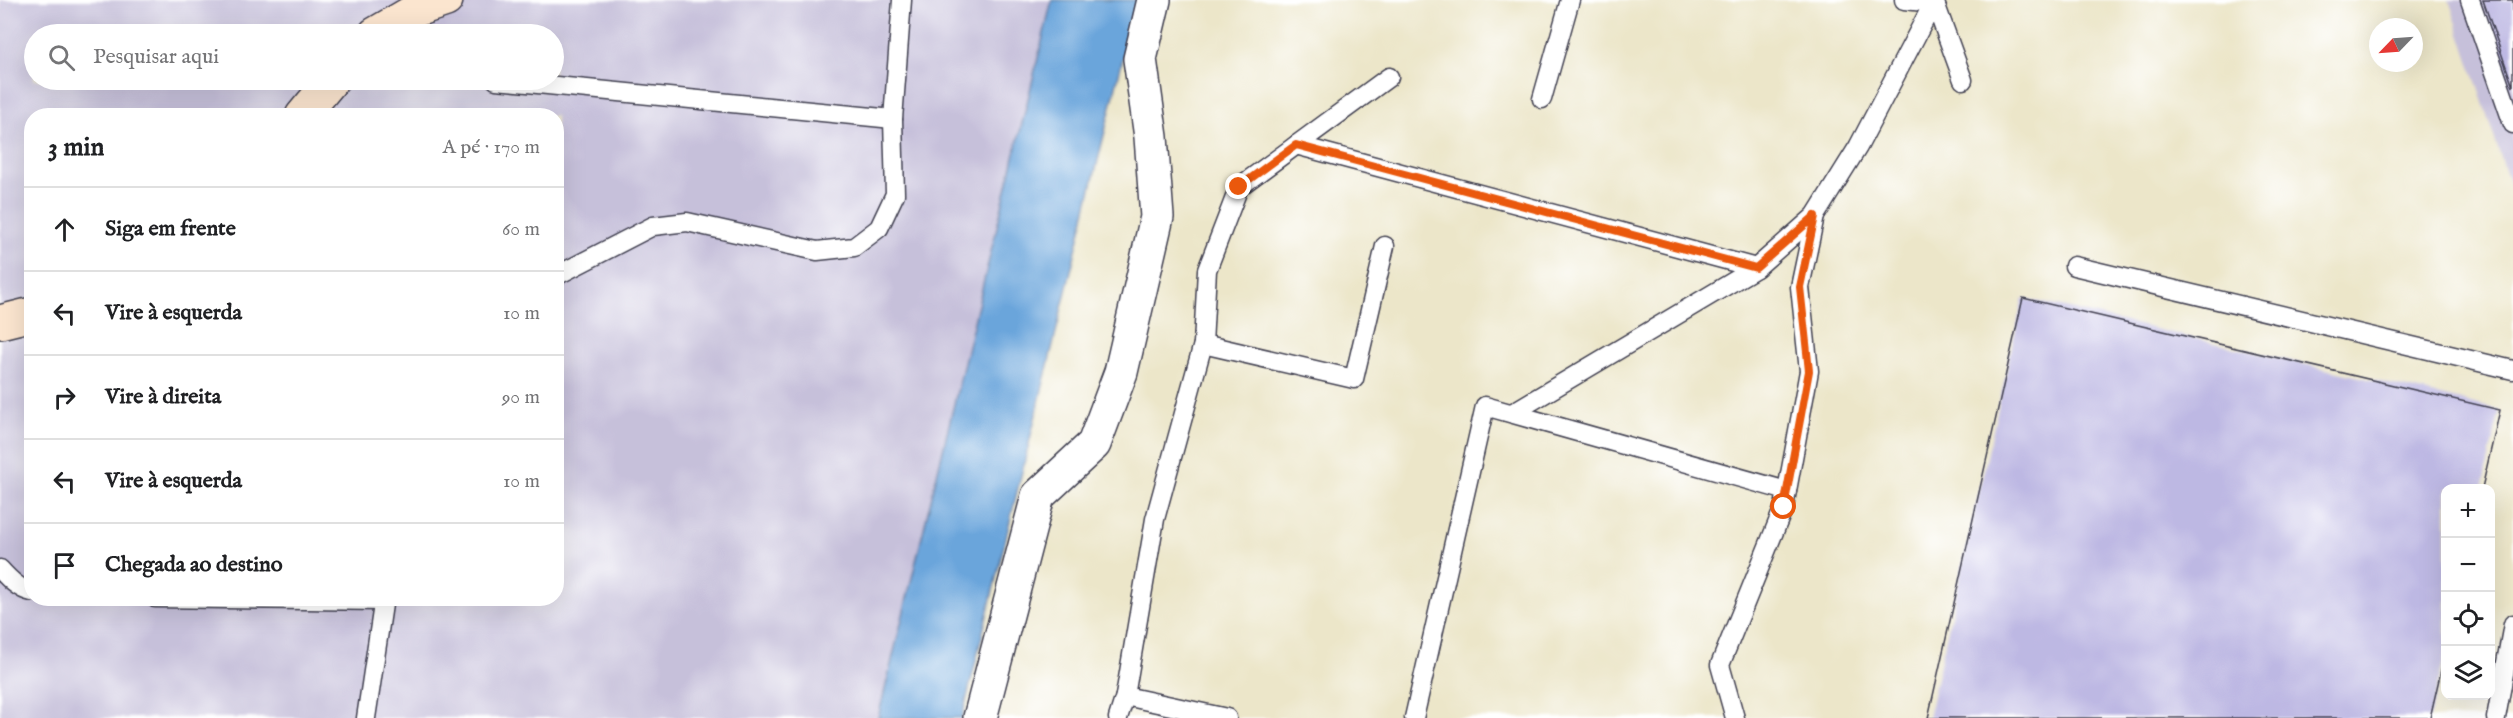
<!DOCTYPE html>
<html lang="pt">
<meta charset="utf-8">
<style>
:root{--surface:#fff;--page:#f2f2f2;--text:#202124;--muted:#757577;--line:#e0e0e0}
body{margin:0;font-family:"IM FELL English",serif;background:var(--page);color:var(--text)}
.controls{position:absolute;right:18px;bottom:18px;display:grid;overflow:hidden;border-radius:12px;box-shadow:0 6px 24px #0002}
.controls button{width:54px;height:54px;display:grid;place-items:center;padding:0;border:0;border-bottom:2px solid var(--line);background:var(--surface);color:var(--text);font:30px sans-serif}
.compass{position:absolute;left:2369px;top:18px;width:54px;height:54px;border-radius:50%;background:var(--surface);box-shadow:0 6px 24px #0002;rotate:245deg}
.stop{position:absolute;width:18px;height:18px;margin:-14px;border:4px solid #ea580c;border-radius:50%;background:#fff}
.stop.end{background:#ea580c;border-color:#fff;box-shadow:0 2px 6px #0008}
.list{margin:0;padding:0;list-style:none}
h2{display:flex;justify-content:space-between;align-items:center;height:78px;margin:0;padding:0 24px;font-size:26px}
h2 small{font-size:20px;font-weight:400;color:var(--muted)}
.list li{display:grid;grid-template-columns:39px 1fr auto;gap:18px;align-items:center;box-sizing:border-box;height:84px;padding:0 24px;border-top:2px solid var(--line)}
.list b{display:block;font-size:22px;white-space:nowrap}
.list em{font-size:20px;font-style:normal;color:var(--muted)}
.icon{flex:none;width:33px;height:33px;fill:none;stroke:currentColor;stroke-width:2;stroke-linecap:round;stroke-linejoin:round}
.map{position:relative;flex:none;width:2513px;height:718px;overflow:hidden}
.search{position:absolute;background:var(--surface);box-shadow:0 6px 24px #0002;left:24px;top:24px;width:540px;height:66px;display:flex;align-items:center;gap:15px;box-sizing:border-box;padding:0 21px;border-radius:33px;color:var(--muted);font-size:22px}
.panel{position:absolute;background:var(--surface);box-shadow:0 6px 24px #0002;left:24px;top:108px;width:540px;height:498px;border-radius:24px}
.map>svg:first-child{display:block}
.industrial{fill:#c6c0da;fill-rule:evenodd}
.water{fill:#6ba5db;stroke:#46648b;stroke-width:1.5}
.building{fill:#bdb8e3}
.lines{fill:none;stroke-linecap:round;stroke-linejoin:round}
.lane-casing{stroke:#403f50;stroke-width:21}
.street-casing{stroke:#403f50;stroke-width:36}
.secondary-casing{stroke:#403f50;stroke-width:36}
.lane{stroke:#fff;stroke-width:18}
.street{stroke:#fff;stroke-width:33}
.secondary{stroke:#fbe5cf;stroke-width:33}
.route{stroke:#ea580c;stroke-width:8}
</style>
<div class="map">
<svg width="2513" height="718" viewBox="0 0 2513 718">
<rect width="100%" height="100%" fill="#fff"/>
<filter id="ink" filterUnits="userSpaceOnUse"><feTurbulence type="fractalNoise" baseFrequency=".0167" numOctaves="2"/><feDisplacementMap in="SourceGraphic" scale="12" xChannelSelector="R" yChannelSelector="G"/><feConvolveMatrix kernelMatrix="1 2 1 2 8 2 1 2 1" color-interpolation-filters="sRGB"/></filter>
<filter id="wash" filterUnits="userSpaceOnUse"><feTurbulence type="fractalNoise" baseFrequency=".008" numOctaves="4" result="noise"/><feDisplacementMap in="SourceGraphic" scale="24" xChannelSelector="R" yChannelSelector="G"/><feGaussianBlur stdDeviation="1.35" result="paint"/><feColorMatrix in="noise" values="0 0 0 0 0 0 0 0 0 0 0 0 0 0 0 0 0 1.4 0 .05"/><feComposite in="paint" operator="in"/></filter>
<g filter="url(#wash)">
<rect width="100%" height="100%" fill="#ece6c9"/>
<g class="industrial">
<path d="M 0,0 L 1078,0 L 933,718 L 0,718 ZM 34,34 L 554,34 L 554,80 L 34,80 ZM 32,116 L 556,116 L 556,598 L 32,598 Z"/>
<path d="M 2449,0 L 2513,0 L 2513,194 Z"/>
</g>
<path class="water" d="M 1052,0 L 1137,0 L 962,718 L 878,718 Z"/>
<g id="blocks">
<g class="building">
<path d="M 2483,0 L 2513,0 L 2513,87 Z"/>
<path d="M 2023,298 L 2500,410 L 2482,488 L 2446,488 L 2446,649 L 2430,718 L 1928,718 Z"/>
</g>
</g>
</g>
<g filter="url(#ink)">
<use href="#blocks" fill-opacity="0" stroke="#403f50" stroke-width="1.5"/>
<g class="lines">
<g class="lane-casing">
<g id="lane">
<path d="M 1904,0 L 1935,3 L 1963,80"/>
<path d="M 2470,0 L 2513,124"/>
<path d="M 496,80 L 893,119"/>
<path d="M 1542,99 L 1570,0"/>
<path d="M 1296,145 L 1756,268"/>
<path d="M 2074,266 L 2513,370"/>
<path d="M 556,276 L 653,226 L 687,222 L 817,251 L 854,247 L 879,228 L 895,194 L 893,119 L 902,0"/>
<path d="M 1203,344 L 1354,379 L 1385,246"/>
<path d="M 1512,413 L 1756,268 L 1815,216 L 1858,147 L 1935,0"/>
<path d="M 0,569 C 8,578 19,590 32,592"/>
<path d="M 155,598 L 384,601"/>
<path d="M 1125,696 L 1227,718"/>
<path d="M 366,718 L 384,598"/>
<path d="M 1118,718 L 1125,696 L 1155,519 L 1203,344 L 1207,270 L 1239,187 L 1389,77"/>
<path d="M 1414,718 L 1485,406 L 1787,491"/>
<path d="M 1735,718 L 1720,665 L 1784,507 L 1809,371 L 1800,287 L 1815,216"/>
<path d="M 2496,718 L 2513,624"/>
</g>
</g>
<g class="street-casing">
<path id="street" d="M 980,718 L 1038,496 L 1094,444 L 1121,372 L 1157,217 L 1151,137 L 1140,59 L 1154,0"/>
</g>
<g class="secondary-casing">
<g id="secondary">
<path d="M 375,34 L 416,10 L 446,0"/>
<path d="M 302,116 L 332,80"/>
<path d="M 0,322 L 32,314"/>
</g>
</g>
<use href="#lane" class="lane"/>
<use href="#street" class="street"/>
<use href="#secondary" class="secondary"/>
</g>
</g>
<g class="lines" filter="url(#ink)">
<path class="route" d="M 1239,187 L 1296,145 L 1756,268 L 1815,216 L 1800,287 L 1809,371 L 1784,507"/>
</g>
</svg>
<div class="controls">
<button>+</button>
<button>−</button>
<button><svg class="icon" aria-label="locate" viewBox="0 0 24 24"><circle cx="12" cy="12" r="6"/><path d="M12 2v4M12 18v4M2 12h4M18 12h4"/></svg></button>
<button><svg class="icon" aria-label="layers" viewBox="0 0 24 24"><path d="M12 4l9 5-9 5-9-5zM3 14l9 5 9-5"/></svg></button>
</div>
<svg class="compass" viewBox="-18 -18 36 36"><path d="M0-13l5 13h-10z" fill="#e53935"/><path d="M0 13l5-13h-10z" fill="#757577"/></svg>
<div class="stop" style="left:1784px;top:507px"></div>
<div class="stop end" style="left:1239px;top:187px"></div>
<div class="search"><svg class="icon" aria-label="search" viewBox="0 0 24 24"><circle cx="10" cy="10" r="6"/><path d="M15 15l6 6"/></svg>Pesquisar aqui</div>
<section class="panel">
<h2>3 min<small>A pé · 170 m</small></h2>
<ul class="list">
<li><svg class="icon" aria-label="ahead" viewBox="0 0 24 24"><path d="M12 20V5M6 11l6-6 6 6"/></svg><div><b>Siga em frente</b></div><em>60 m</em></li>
<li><svg class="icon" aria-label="left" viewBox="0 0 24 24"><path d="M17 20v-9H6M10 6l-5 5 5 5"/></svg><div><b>Vire à esquerda</b></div><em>10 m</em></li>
<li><svg class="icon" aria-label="right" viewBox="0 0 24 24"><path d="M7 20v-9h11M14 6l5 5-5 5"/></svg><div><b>Vire à direita</b></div><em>90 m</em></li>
<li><svg class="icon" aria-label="left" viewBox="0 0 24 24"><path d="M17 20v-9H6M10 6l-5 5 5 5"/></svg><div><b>Vire à esquerda</b></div><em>10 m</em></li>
<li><svg class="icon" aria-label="arrive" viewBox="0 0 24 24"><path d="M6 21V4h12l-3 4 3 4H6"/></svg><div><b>Chegada ao destino</b></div></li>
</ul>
</section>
</div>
